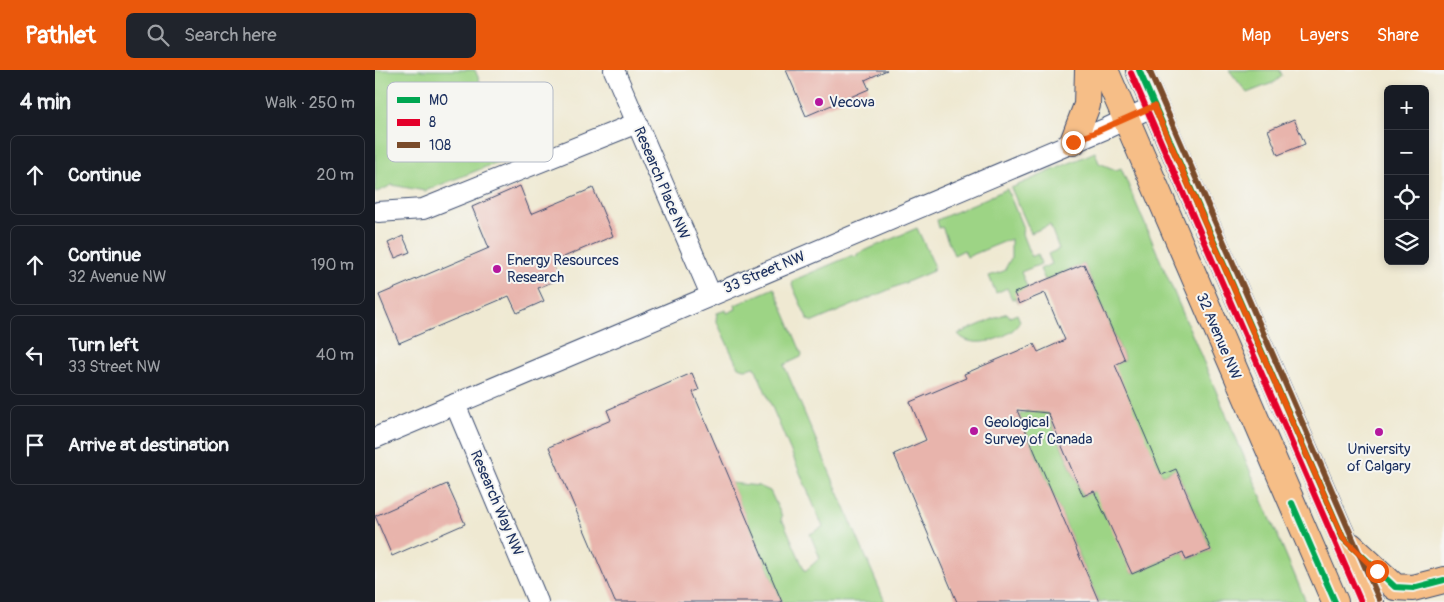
<!DOCTYPE html>
<meta charset="utf-8">
<style>
:root{--surface:#171b24;--page:#20242c;--text:#f1f3f6;--muted:#9ea1a6;--line:#363941;--accent:#ea580c}
body{margin:0;font-family:Pangolin,sans-serif;background:var(--page);color:var(--text)}
.controls{position:absolute;right:15px;top:15px;display:grid;overflow:hidden;border-radius:8px;box-shadow:0 2px 8px #0003}
.controls button{width:45px;height:45px;display:grid;place-items:center;padding:0;border:0;border-bottom:1px solid var(--line);background:var(--surface);color:var(--text);font:25px sans-serif}
.stop{position:absolute;width:15px;height:15px;margin:-11px;border:4px solid #ea580c;border-radius:50%;background:#fff}
.stop.end{background:#ea580c;border-color:#fff;box-shadow:0 1px 5px #0008}
.list{margin:0;padding:0;list-style:none}
h2{display:flex;justify-content:space-between;align-items:center;height:65px;margin:0;padding:0 20px;font-size:21px}
h2 small{font-size:16px;font-weight:400;color:var(--muted)}
.list li{display:grid;grid-template-columns:32px 1fr auto;gap:15px;align-items:center;box-sizing:border-box;height:80px;margin:0 10px 10px;padding:0 10px;border:1px solid var(--line);border-radius:8px}
.list b{display:block;font-size:19px;white-space:nowrap}
.list p{margin:0;font-size:16px;white-space:nowrap;color:var(--muted)}
.list em{font-size:16px;font-style:normal;color:var(--muted)}
.icon{flex:none;width:28px;height:28px;fill:none;stroke:currentColor;stroke-width:2;stroke-linecap:round;stroke-linejoin:round}
.map{position:relative;flex:none;width:1069px;height:532px;overflow:hidden}
header{display:flex;align-items:center;gap:30px;box-sizing:border-box;height:70px;padding:0 25px;background:var(--accent);color:#fff}
header strong{font-size:24px}
nav{display:flex;gap:28px;margin-inline-start:auto;font-size:18px}
.search{width:350px;height:45px;background:var(--page);display:flex;align-items:center;gap:12px;box-sizing:border-box;padding:0 18px;border-radius:8px;color:var(--muted);font-size:19px}
main{display:flex}
aside{flex:1;background:var(--surface)}
.map>svg:first-child{display:block}
.green{fill:#9dd485;stroke:#5c8272}
.building{fill:#e8b4ac}
.lines{fill:none;stroke-linecap:round;stroke-linejoin:round}
.minor-casing{stroke:#3b4b6f;stroke-width:22}
.major-casing{stroke:#3b4b6f;stroke-width:28}
.minor{stroke:#fff;stroke-width:20}
.major{stroke:#f6be87;stroke-width:26}
.bus-1-casing{stroke:#f6f6f2;stroke-width:10}
.bus-2-casing{stroke:#f6f6f2;stroke-width:10}
.bus-3-casing{stroke:#f6f6f2;stroke-width:10}
.bus-1{stroke:#00a651;stroke-width:6}
.bus-2{stroke:#e4002b;stroke-width:6}
.bus-3{stroke:#7a4b2a;stroke-width:6}
.route{stroke:#ea580c;stroke-width:6}
.poi-dot{fill:#b5179e;stroke:#f6f6f2;stroke-width:2}
.labels{text-anchor:middle;stroke-width:4;stroke-linejoin:round;paint-order:stroke}
.poi-label{font-size:15px;fill:#1b2f5e;stroke:#f6f6f2;text-anchor:start}
.street-label{font-size:15px;fill:#1b2f5e;stroke:#f6f6f2}
.key{fill:#f6f6f2;stroke:#b4bac6;stroke-width:1}
.key-label{font-size:14px;fill:#1b2f5e}
</style>
<header>
<strong>Pathlet</strong>
<div class="search"><svg class="icon" aria-label="search" viewBox="0 0 24 24"><circle cx="10" cy="10" r="6"/><path d="M15 15l6 6"/></svg>Search here</div>
<nav><a>Map</a><a>Layers</a><a>Share</a></nav>
</header>
<main>
<aside>
<h2>4 min<small>Walk · 250 m</small></h2>
<ul class="list">
<li><svg class="icon" aria-label="ahead" viewBox="0 0 24 24"><path d="M12 20V5M6 11l6-6 6 6"/></svg><div><b>Continue</b></div><em>20 m</em></li>
<li><svg class="icon" aria-label="ahead" viewBox="0 0 24 24"><path d="M12 20V5M6 11l6-6 6 6"/></svg><div><b>Continue</b><p>32 Avenue NW</p></div><em>190 m</em></li>
<li><svg class="icon" aria-label="left" viewBox="0 0 24 24"><path d="M17 20v-9H6M10 6l-5 5 5 5"/></svg><div><b>Turn left</b><p>33 Street NW</p></div><em>40 m</em></li>
<li><svg class="icon" aria-label="arrive" viewBox="0 0 24 24"><path d="M6 21V4h12l-3 4 3 4H6"/></svg><div><b>Arrive at destination</b></div></li>
</ul>
</aside>
<div class="map">
<svg width="1069" height="532" viewBox="0 0 1069 532">
<rect width="100%" height="100%" fill="#f6f6f2"/>
<filter id="ink" filterUnits="userSpaceOnUse"><feTurbulence type="fractalNoise" baseFrequency=".02" numOctaves="2"/><feDisplacementMap in="SourceGraphic" scale="10" xChannelSelector="R" yChannelSelector="G"/><feConvolveMatrix kernelMatrix="1 2 1 2 8 2 1 2 1" color-interpolation-filters="sRGB"/></filter>
<filter id="wash" filterUnits="userSpaceOnUse"><feTurbulence type="fractalNoise" baseFrequency=".0096" numOctaves="4" result="noise"/><feDisplacementMap in="SourceGraphic" scale="20" xChannelSelector="R" yChannelSelector="G"/><feGaussianBlur stdDeviation="1.12" result="paint"/><feColorMatrix in="noise" values="0 0 0 0 0 0 0 0 0 0 0 0 0 0 0 0 0 1.4 0 .05"/><feComposite in="paint" operator="in"/></filter>
<g filter="url(#wash)">
<rect width="100%" height="100%" fill="#efe9d2"/>
<g class="green">
<path d="M 0,0 L 100,0 L 138,89 L 131,89 L 50,121 L 17,115 L 0,123 Z"/>
<path d="M 854,0 L 905,0 L 907,6 L 900,12 L 872,23 Z"/>
<path d="M 720,82 L 724,93 L 741,100 L 746,98 L 931,532 L 724,532 L 644,345 L 666,336 L 667,343 L 672,342 L 708,426 L 724,419 L 730,441 L 728,442 L 731,448 L 733,447 L 757,504 L 808,482 L 812,490 L 836,480 L 801,399 L 787,405 L 737,296 L 750,290 L 709,194 L 670,210 L 665,199 L 677,194 L 673,184 L 684,179 L 675,155 L 656,163 L 636,118 Z"/>
<path d="M 632,119 L 648,158 L 647,164 L 656,187 L 663,184 L 666,194 L 646,202 L 656,227 L 643,233 L 641,228 L 637,229 L 632,218 L 621,223 L 614,206 L 629,201 L 636,188 L 636,169 L 592,187 L 589,180 L 579,185 L 567,157 L 564,158 L 562,150 Z"/>
<path d="M 542,158 L 559,195 L 558,201 L 438,252 L 433,250 L 417,215 L 419,210 L 478,185 L 479,187 L 482,186 L 482,184 Z"/>
<path d="M 399,218 L 427,284 L 426,287 L 409,295 L 510,532 L 407,532 L 356,413 L 384,416 L 395,421 L 407,446 L 406,451 L 409,453 L 430,501 L 445,488 L 435,464 L 448,457 L 380,297 L 370,299 L 363,297 L 341,250 L 342,243 L 351,240 L 352,243 L 361,239 L 360,235 Z"/>
<path d="M 632,243 L 635,247 L 642,244 L 645,251 C 637,269 596,281 583,264 Z"/>
</g>
<g id="blocks">
<g class="building">
<path d="M 411,0 L 512,0 L 490,10 L 494,19 L 431,46 Z"/>
<path d="M 919,49 L 930,74 L 903,85 L 893,60 Z"/>
<path d="M 145,116 L 156,144 L 218,118 L 238,166 L 177,192 L 184,209 L 163,218 L 169,231 L 142,243 L 134,226 L 24,273 L 4,225 L 114,178 L 97,137 Z"/>
<path d="M 28,166 L 35,182 L 20,188 L 13,173 Z"/>
<path d="M 709,194 L 750,290 L 740,295 L 787,405 L 801,399 L 836,480 L 811,490 L 808,482 L 757,504 L 719,421 L 708,426 L 673,343 L 642,340 L 724,532 L 582,532 L 519,384 L 551,370 L 535,332 L 591,308 L 589,304 L 659,274 L 663,282 L 690,270 L 670,223 L 644,234 L 639,223 Z"/>
<path d="M 317,303 L 324,320 L 318,322 L 407,532 L 240,532 L 174,377 L 236,350 L 232,340 Z"/>
<path d="M 72,414 L 90,454 L 17,486 L 0,446 Z"/>
</g>
</g>
</g>
<g filter="url(#ink)">
<use href="#blocks" fill-opacity="0" stroke="#3b4b6f" stroke-width="1"/>
<g class="lines">
<g class="minor-casing">
<g id="minor">
<path d="M 239,0 L 336,225"/>
<path d="M 3,142 L 48,139 L 262,53"/>
<path d="M 80,334 L 163,532"/>
<path d="M 0,368 L 730,59 L 779,36"/>
</g>
</g>
<g class="major-casing">
<g id="major">
<path d="M 730,0 L 960,532"/>
<path d="M 764,0 L 996,532"/>
<path d="M 698,72 L 712,35 L 713,0"/>
<path d="M 976,476 L 1020,517 L 1038,518 L 1069,510"/>
</g>
</g>
<use href="#minor" class="minor"/>
<use href="#major" class="major"/>
<g class="bus-1-casing">
<g id="bus-1">
<path d="M 764,0 L 968,468 L 1020,517 L 1038,518 L 1069,510"/>
<path d="M 917,433 L 960,532"/>
</g>
</g>
<g class="bus-2-casing">
<path id="bus-2" d="M 756,3 L 986,532"/>
</g>
<g class="bus-3-casing">
<path id="bus-3" d="M 774,0 L 1004,529"/>
</g>
<use href="#bus-1" class="bus-1"/>
<use href="#bus-2" class="bus-2"/>
<use href="#bus-3" class="bus-3"/>
</g>
</g>
<g class="lines" filter="url(#ink)">
<path class="route" d="M 698,72 L 779,36 L 968,468 L 1002,501"/>
</g>
<g class="poi-dot">
<circle cx="444" cy="32" r="5"/>
<circle cx="122" cy="199" r="5"/>
<circle cx="599" cy="361" r="5"/>
<circle cx="1004" cy="362" r="5"/>
</g>
<g class="labels">
<g class="poi-label">
<text x="454" y="37">Vecova</text>
<text x="132" y="195">Energy Resources<tspan x="132" dy="17">Research</tspan></text>
<text x="609" y="357">Geological<tspan x="609" dy="17">Survey of Canada</tspan></text>
<text x="1004" y="384" text-anchor="middle">University<tspan x="1004" dy="17">of Calgary</tspan></text>
</g>
<g class="street-label">
<text transform="translate(287 113) rotate(67)" y="5">Research Place NW</text>
<text transform="translate(389 202) rotate(-23)" y="5">33 Street NW</text>
<text transform="translate(844 266) rotate(67)" y="5">32 Avenue NW</text>
<text transform="translate(122 433) rotate(67)" y="5">Research Way NW</text>
</g>
</g>
<rect x="12" y="12" width="166" height="80" rx="8" class="key"/>
<rect x="22" y="27" width="23" height="6" fill="#00a651"/>
<rect x="22" y="49" width="23" height="7" fill="#e4002b"/>
<rect x="22" y="72" width="23" height="6" fill="#7a4b2a"/>
<g class="key-label">
<text x="54" y="35">MO</text>
<text x="54" y="57">8</text>
<text x="54" y="80">108</text>
</g>
</svg>
<div class="controls">
<button>+</button>
<button>−</button>
<button><svg class="icon" aria-label="locate" viewBox="0 0 24 24"><circle cx="12" cy="12" r="6"/><path d="M12 2v4M12 18v4M2 12h4M18 12h4"/></svg></button>
<button><svg class="icon" aria-label="layers" viewBox="0 0 24 24"><path d="M12 4l9 5-9 5-9-5zM3 14l9 5 9-5"/></svg></button>
</div>
<div class="stop" style="left:1002px;top:501px"></div>
<div class="stop end" style="left:698px;top:72px"></div>
</div>
</main>
